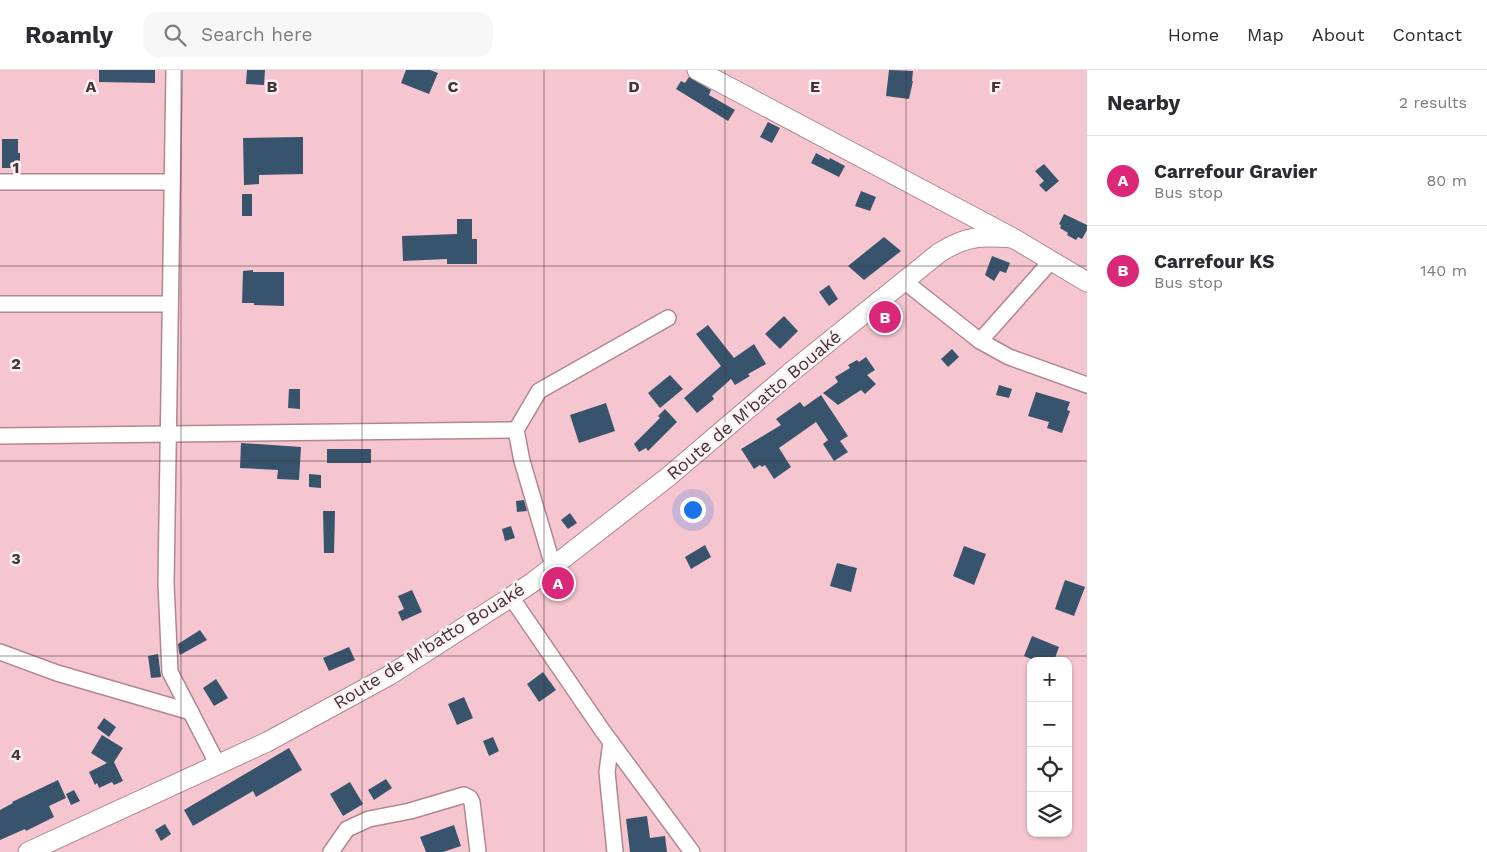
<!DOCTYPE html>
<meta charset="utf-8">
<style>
:root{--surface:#fff;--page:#f7f7f7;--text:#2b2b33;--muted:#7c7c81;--line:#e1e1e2;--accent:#db2777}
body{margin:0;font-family:"Work Sans",sans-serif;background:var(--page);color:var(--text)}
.controls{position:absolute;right:15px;bottom:15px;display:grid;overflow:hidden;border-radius:10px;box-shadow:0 1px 4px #0004}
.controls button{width:45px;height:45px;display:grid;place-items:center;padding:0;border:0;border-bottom:1px solid var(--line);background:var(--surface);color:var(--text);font:25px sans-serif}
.you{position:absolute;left:692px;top:439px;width:18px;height:18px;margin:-12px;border:4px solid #fff;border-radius:50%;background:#1a73e8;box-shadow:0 0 0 8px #1a73e833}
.badge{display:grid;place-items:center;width:32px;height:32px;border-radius:50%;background:var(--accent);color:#fff;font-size:16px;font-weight:700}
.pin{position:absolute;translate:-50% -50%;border:2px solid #fff;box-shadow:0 1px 5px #0006}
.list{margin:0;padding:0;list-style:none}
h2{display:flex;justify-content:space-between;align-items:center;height:65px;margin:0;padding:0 20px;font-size:21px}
h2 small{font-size:16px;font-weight:400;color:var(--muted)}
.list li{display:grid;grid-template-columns:32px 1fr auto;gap:15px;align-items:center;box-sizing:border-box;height:90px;padding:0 20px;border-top:1px solid var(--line)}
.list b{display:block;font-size:19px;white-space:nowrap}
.list p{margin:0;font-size:16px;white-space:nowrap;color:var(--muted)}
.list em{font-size:16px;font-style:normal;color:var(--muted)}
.icon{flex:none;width:28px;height:28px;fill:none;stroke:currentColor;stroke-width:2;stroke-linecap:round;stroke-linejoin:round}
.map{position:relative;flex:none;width:1087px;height:782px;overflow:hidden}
header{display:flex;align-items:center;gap:30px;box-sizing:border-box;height:70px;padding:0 25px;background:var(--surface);border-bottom:1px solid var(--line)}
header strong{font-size:24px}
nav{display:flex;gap:28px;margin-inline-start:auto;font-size:18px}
.search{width:350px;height:45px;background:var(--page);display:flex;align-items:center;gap:12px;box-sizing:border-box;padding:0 18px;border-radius:15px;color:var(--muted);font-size:19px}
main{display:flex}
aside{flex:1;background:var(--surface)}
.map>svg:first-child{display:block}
.building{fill:#38546d}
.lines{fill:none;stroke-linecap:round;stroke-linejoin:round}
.minor-casing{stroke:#b2878f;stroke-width:18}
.tertiary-casing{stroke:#b2878f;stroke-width:21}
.minor{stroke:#fff;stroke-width:15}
.tertiary{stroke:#fff;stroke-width:19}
.grid{fill:none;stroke:#463437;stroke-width:1;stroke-opacity:0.55}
.labels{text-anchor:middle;stroke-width:5;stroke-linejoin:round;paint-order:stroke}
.street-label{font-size:18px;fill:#463437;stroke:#fcf2f4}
.grid-label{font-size:16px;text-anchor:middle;font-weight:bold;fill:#463437;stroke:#fcf2f4;stroke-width:5;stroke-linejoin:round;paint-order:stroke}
</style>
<header>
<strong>Roamly</strong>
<div class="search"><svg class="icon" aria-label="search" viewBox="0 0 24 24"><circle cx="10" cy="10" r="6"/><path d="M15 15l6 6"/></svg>Search here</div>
<nav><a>Home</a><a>Map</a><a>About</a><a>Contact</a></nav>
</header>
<main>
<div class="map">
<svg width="1087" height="782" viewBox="0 0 1087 782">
<rect width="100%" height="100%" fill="#f5c6cf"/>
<g class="building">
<path d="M 99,0 L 155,0 L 155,13 L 99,12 Z"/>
<path d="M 247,0 L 265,0 L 264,15 L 246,14 Z"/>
<path d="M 406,0 L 430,0 L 438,3 L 429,24 L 401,13 Z"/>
<path d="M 889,0 L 913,1 L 912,11 L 913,11 L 909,29 L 886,26 Z"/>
<path d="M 689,7 L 711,20 L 709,25 L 735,40 L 728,51 L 676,19 L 681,11 L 685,13 Z"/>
<path d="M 768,52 L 780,58 L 772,73 L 760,67 Z"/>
<path d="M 303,67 L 303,104 L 259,105 L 259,114 L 244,115 L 243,68 Z"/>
<path d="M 2,69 L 18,69 L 18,83 L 20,83 L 20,98 L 2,98 Z"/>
<path d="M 816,83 L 829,90 L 830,88 L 845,96 L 839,107 L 811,93 Z"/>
<path d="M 1044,94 L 1059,111 L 1046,122 L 1039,115 L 1044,111 L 1035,101 Z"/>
<path d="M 861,121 L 876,127 L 870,141 L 855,136 Z"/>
<rect x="242" y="124" width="10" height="22"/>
<path d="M 1064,144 L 1087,155 L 1087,160 L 1082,169 L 1078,167 L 1076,170 L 1067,165 L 1068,163 L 1060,158 L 1061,155 L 1059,154 Z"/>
<path d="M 457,149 L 472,149 L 472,169 L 477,169 L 477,194 L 447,194 L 447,189 L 403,191 L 402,166 L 457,164 Z"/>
<path d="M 884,167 L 901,181 L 864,210 L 848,196 Z"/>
<path d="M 992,186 L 1010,193 L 1006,203 L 1000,201 L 994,211 L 985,205 Z"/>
<path d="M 253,200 L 253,202 L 284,202 L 284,236 L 254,235 L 254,233 L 242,233 L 243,201 Z"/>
<path d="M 829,215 L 838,229 L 829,236 L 819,222 Z"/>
<path d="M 895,239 L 903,251 L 884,264 L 876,252 Z"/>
<path d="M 784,246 L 798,261 L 780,279 L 765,264 Z"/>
<path d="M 708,255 L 734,288 L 754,274 L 766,294 L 748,304 L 750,306 L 735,315 L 731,309 L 712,326 L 714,329 L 697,343 L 684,328 L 721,296 L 696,264 Z"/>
<path d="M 952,279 L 959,287 L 948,297 L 941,289 Z"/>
<path d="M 866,287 L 875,300 L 867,305 L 876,314 L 865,324 L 861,320 L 838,335 L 823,323 L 838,312 L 835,307 L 850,298 L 848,295 L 857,290 L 859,292 Z"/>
<path d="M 670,305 L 683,319 L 660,338 L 648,323 Z"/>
<path d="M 999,315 L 1012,319 L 1009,328 L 996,325 Z"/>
<path d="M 289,319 L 300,319 L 300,339 L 288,338 Z"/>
<path d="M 1036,322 L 1070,332 L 1067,340 L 1070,341 L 1062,363 L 1047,358 L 1049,352 L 1028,346 Z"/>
<path d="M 821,325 L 848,366 L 840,371 L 848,382 L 834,391 L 823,374 L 828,370 L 816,352 L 779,378 L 791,397 L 774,409 L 765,395 L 762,397 L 760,395 L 754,399 L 741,379 L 781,355 L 776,349 L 800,332 L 804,337 Z"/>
<path d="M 606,333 L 615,361 L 579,373 L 570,345 Z"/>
<path d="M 665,339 L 677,352 L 648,381 L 646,378 L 639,382 L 634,374 L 660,348 L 658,346 Z"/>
<path d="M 241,373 L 301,377 L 299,410 L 277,409 L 278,400 L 240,398 Z"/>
<rect x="327" y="379" width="44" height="14"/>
<path d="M 309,404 L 321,405 L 321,418 L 309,417 Z"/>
<path d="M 524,430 L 527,441 L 517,442 L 516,431 Z"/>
<path d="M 323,441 L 335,441 L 334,483 L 324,483 Z"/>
<path d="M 570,443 L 577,453 L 568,459 L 561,450 Z"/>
<path d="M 511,456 L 515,468 L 505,471 L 502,459 Z"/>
<path d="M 705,475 L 711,487 L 691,499 L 685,487 Z"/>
<path d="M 964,476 L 986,484 L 974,515 L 953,506 Z"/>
<path d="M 837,493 L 857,498 L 851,522 L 830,516 Z"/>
<path d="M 1065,510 L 1085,517 L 1074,546 L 1055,539 Z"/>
<path d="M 412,520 L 422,542 L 402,551 L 398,542 L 404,539 L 398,526 Z"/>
<path d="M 200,560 L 207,570 L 180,585 L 179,582 L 178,574 Z"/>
<path d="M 1032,566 L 1059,577 L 1054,591 L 1036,591 L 1024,586 Z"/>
<path d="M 349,577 L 355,590 L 329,601 L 323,588 Z"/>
<path d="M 158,584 L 161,607 L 151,608 L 148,586 Z"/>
<path d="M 543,602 L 556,620 L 539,632 L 527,614 Z"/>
<path d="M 216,609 L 228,628 L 214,636 L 203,618 Z"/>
<path d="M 464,627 L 473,648 L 457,655 L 448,634 Z"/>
<path d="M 104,648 L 116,657 L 109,667 L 97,658 Z"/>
<path d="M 102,665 L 123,678 L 114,692 L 123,711 L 114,715 L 112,712 L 99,718 L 97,713 L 95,715 L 89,702 L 107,693 L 91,683 Z"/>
<path d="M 493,667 L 499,681 L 489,686 L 483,671 Z"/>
<path d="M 289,678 L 302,700 L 256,727 L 253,721 L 193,756 L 184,740 Z"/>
<path d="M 386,709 L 392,718 L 374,730 L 368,720 Z"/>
<path d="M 58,710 L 66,728 L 49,736 L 54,747 L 26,761 L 25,759 L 0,770 L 0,740 L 13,733 L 12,732 Z"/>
<path d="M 350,712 L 363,734 L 343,746 L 330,724 Z"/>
<path d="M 74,720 L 80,731 L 71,735 L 66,724 Z"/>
<path d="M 647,746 L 650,768 L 665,766 L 667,782 L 630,782 L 626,749 Z"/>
<path d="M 165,754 L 171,764 L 161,771 L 155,760 Z"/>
<path d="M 454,755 L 461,776 L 443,782 L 426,782 L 420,767 Z"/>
</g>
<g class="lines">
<g class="minor-casing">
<g id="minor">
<path d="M 174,0 L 166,513 L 170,602 L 218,695"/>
<path d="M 0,112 L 172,112"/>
<path d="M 904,211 L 980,271 L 1009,287 L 1087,315"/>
<path d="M 0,234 L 170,234"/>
<path d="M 980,271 L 1051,191"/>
<path d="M 0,366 L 516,360"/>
<path d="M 553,496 L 522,391 L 516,360 L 539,321 L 668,248"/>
<path d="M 511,527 L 602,660 L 692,782"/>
<path d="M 0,582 L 57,603 L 191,642"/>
<path d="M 611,672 L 607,702 L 615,782"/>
<path d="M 331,782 L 347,759 L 369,749 L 410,741 L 464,725 L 470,728 L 472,732 L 478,782"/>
</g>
</g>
<g class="tertiary-casing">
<g id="tertiary">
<path d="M 697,0 L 1013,168 L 1087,212"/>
<path d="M 28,782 L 267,672 L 390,605 L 511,527 L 533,512 L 668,407 L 790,303 L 939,183 C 967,165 981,166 1013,168"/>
</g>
</g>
<use href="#minor" class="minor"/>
<use href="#tertiary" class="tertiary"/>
</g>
<path class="grid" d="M 181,0 L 181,782M 362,0 L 362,782M 544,0 L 544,782M 725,0 L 725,782M 906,0 L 906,782M 0,196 L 1087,196M 0,391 L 1087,391M 0,586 L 1087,586"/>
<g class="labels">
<g class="street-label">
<text transform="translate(754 335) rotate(-40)" y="6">Route de M'batto Bouaké</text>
<text transform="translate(429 576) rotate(-32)" y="6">Route de M'batto Bouaké</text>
</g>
</g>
<g class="grid-label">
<text x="91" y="22">A</text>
<text x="272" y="22">B</text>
<text x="453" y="22">C</text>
<text x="634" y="22">D</text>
<text x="815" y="22">E</text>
<text x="996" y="22">F</text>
<text x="16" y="103">1</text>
<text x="16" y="299">2</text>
<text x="16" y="494">3</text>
<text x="16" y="690">4</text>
</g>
</svg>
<div class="controls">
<button>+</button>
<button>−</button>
<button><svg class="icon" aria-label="locate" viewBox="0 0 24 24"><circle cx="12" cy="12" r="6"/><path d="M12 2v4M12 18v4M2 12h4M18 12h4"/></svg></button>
<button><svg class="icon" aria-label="layers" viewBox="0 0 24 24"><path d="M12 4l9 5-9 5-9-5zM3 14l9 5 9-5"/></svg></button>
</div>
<div class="you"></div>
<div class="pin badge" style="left:558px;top:513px">A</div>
<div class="pin badge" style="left:885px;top:247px">B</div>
</div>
<aside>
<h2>Nearby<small>2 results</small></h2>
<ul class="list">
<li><span class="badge">A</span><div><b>Carrefour Gravier</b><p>Bus stop</p></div><em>80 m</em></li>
<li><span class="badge">B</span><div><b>Carrefour KS</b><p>Bus stop</p></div><em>140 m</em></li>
</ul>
</aside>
</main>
